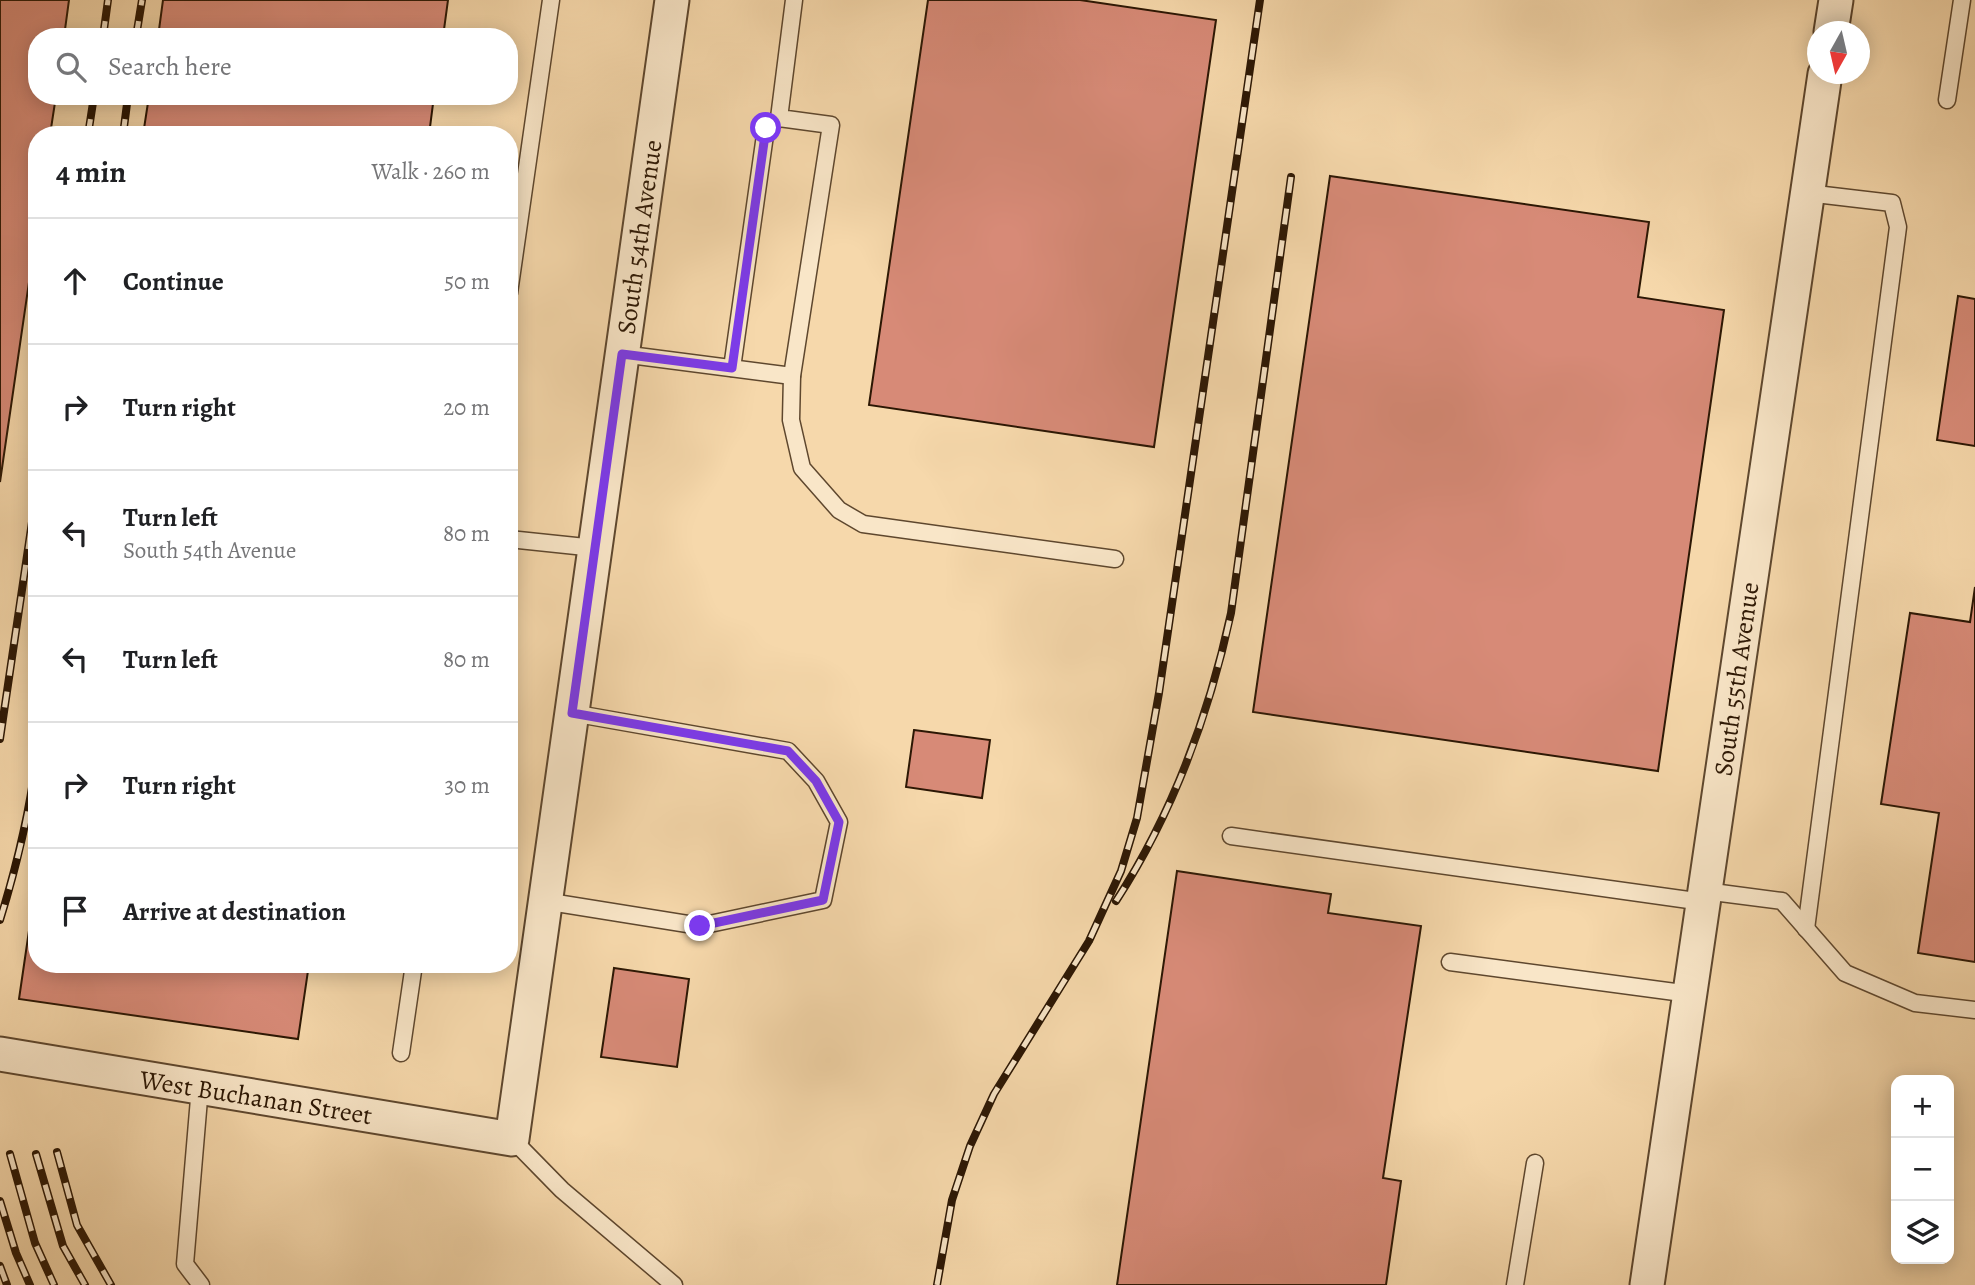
<!DOCTYPE html>
<meta charset="utf-8">
<style>
:root{--surface:#fff;--page:#f2f2f2;--text:#202124;--muted:#757577;--line:#e0e0e0}
body{margin:0;font-family:Alegreya,serif;background:var(--page);color:var(--text)}
.controls{position:absolute;right:21px;bottom:21px;display:grid;overflow:hidden;border-radius:14px;box-shadow:0 4px 18px #0003}
.controls button{width:63px;height:63px;display:grid;place-items:center;padding:0;border:0;border-bottom:2px solid var(--line);background:var(--surface);color:var(--text);font:35px sans-serif}
.compass{position:absolute;left:1807px;top:21px;width:63px;height:63px;border-radius:50%;background:var(--surface);box-shadow:0 4px 18px #0003;rotate:188deg}
.stop{position:absolute;width:21px;height:21px;margin:-16px;border:5px solid #7c3aed;border-radius:50%;background:#fff}
.stop.end{background:#7c3aed;border-color:#fff;box-shadow:0 2px 7px #0008}
.list{margin:0;padding:0;list-style:none}
h2{display:flex;justify-content:space-between;align-items:center;height:91px;margin:0;padding:0 28px;font-size:30px}
h2 small{font-size:23px;font-weight:400;color:var(--muted)}
.list li{display:grid;grid-template-columns:46px 1fr auto;gap:21px;align-items:center;box-sizing:border-box;height:126px;padding:0 28px;border-top:2px solid var(--line)}
.list b{display:block;font-size:26px;white-space:nowrap}
.list p{margin:0;font-size:23px;white-space:nowrap;color:var(--muted)}
.list em{font-size:23px;font-style:normal;color:var(--muted)}
.icon{flex:none;width:38px;height:38px;fill:none;stroke:currentColor;stroke-width:2;stroke-linecap:round;stroke-linejoin:round}
.map{position:relative;flex:none;width:1975px;height:1285px;overflow:hidden}
.search{position:absolute;background:var(--surface);box-shadow:0 4px 18px #0003;left:28px;top:28px;width:490px;height:77px;display:flex;align-items:center;gap:18px;box-sizing:border-box;padding:0 24px;border-radius:28px;color:var(--muted);font-size:26px}
.panel{position:absolute;background:var(--surface);box-shadow:0 4px 18px #0003;left:28px;top:126px;width:490px;height:847px;border-radius:28px}
.map>svg:first-child{display:block}
.building{fill:#d78a77;stroke:#2c1704;stroke-width:2}
.lines{fill:none;stroke-linecap:round;stroke-linejoin:round}
.service-casing{stroke:#5e472e;stroke-width:19}
.minor-casing{stroke:#5e472e;stroke-width:37}
.service{stroke:#f9e6c8;stroke-width:16}
.minor{stroke:#f9e6c8;stroke-width:33}
.rail-casing{stroke:#2c1704;stroke-width:8}
.rail{stroke:#f9e6c8;stroke-width:5;stroke-dasharray:16;stroke-linecap:butt}
.route{stroke:#7c3aed;stroke-width:9}
.labels{text-anchor:middle;stroke-width:6;stroke-linejoin:round;paint-order:stroke}
.street-label{font-size:26px;fill:#2c1704;stroke:#f9e6c8}
</style>
<div class="map">
<svg width="1975" height="1285" viewBox="0 0 1975 1285">
<rect width="100%" height="100%" fill="#f6d8ab"/>
<filter id="stains"><feTurbulence type="fractalNoise" baseFrequency=".00286" numOctaves="4"/><feColorMatrix values="0 0 0 0 .2 0 0 0 0 .09 0 0 0 0 .02 0 0 0 .5 -.17"/></filter>
<radialGradient id="worn" r=".72"><stop offset=".6" stop-color="#630" stop-opacity="0"/><stop offset="1" stop-color="#630" stop-opacity=".3"/></radialGradient>
<g class="building">
<path d="M 0,0 L 69,0 L 64,37 L 37,37 L 37,96 L 56,96 L 50,135 L 37,135 L 37,227 L 0,482 Z"/>
<path d="M 163,0 L 448,0 L 443,37 L 158,37 Z"/>
<path d="M 928,0 L 1080,0 L 1216,20 L 1154,447 L 869,405 Z"/>
<path d="M 149,96 L 434,96 L 429,135 L 143,135 Z"/>
<path d="M 1330,176 L 1649,222 L 1638,297 L 1724,310 L 1658,771 L 1253,712 Z"/>
<path d="M 1958,296 L 1975,299 L 1975,446 L 1937,440 Z"/>
<path d="M 1975,587 L 1975,962 L 1918,953 L 1939,813 L 1881,804 L 1910,613 L 1970,622 Z"/>
<path d="M 914,730 L 990,740 L 982,798 L 906,787 Z"/>
<path d="M 1177,871 L 1331,894 L 1328,913 L 1421,926 L 1383,1178 L 1401,1181 L 1386,1285 L 1117,1285 Z"/>
<path d="M 37,876 L 37,964 L 309,964 L 298,1039 L 19,999 Z"/>
<path d="M 614,968 L 689,979 L 677,1067 L 601,1057 Z"/>
</g>
<g class="lines">
<g class="service-casing">
<g id="service">
<path d="M 1947,100 L 1962,0"/>
<path d="M 509,293 L 551,0"/>
<path d="M 622,354 L 792,376 L 831,125 L 779,118 L 794,0"/>
<path d="M 732,368 L 766,128 L 779,118"/>
<path d="M 792,376 L 791,420 L 802,468 L 839,510 L 863,524 L 1115,559"/>
<path d="M 509,539 L 595,548"/>
<path d="M 1231,836 L 1703,902"/>
<path d="M 1705,891 L 1782,901 L 1845,973 L 1915,1003 L 1975,1010"/>
<path d="M 544,901 L 700,926 L 823,900 L 839,822 L 816,781 L 788,751 L 572,713"/>
<path d="M 1806,929 L 1898,227 L 1892,203 L 1807,193"/>
<path d="M 1450,962 L 1690,994"/>
<path d="M 401,1053 L 414,964"/>
<path d="M 200,1087 L 185,1264 L 201,1285"/>
<path d="M 512,1139 L 562,1190 L 674,1285"/>
<path d="M 1515,1285 L 1535,1163"/>
</g>
</g>
<g class="minor-casing">
<g id="minor">
<path d="M 1831,32 L 1836,0"/>
<path d="M 0,1054 L 512,1139 L 672,0"/>
<path d="M 1647,1285 L 1825,74"/>
</g>
</g>
<use href="#service" class="service"/>
<use href="#minor" class="minor"/>
<g class="rail-casing">
<g id="rail">
<path d="M 103,37 L 108,0"/>
<path d="M 136,37 L 142,0"/>
<path d="M 88,135 L 94,96"/>
<path d="M 123,135 L 128,96"/>
<path d="M 0,739 L 37,488"/>
<path d="M 1116,901 C 1173,813 1209,715 1231,613 L 1291,177"/>
<path d="M 0,920 C 17,865 30,811 37,753"/>
<path d="M 57,1152 L 77,1225 L 111,1285"/>
<path d="M 10,1154 L 35,1243 L 54,1285"/>
<path d="M 36,1154 L 63,1246 L 85,1285"/>
<path d="M 0,1201 L 16,1253 L 30,1285"/>
<path d="M 0,1266 L 7,1285"/>
<path d="M 937,1285 L 952,1200 L 970,1146 L 994,1094 L 1089,941 L 1121,871 L 1137,818 L 1159,693 L 1260,0"/>
</g>
</g>
<use href="#rail" class="rail"/>
</g>
<g class="lines">
<path class="route" d="M 700,926 L 823,900 L 839,822 L 816,781 L 788,751 L 572,713 L 622,354 L 732,368 L 766,128"/>
</g>
<g class="labels">
<g class="street-label">
<text transform="translate(639 237) rotate(-82)" y="9">South 54th Avenue</text>
<text transform="translate(1736 679) rotate(-82)" y="9">South 55th Avenue</text>
<text transform="translate(256 1097) rotate(9)" y="9">West Buchanan Street</text>
</g>
</g>
<rect width="100%" height="100%" filter="url(#stains)"/>
<rect width="100%" height="100%" fill="url(#worn)"/>
</svg>
<div class="controls">
<button>+</button>
<button>−</button>
<button><svg class="icon" aria-label="layers" viewBox="0 0 24 24"><path d="M12 4l9 5-9 5-9-5zM3 14l9 5 9-5"/></svg></button>
</div>
<svg class="compass" viewBox="-18 -18 36 36"><path d="M0-13l5 13h-10z" fill="#e53935"/><path d="M0 13l5-13h-10z" fill="#757577"/></svg>
<div class="stop" style="left:766px;top:128px"></div>
<div class="stop end" style="left:700px;top:926px"></div>
<div class="search"><svg class="icon" aria-label="search" viewBox="0 0 24 24"><circle cx="10" cy="10" r="6"/><path d="M15 15l6 6"/></svg>Search here</div>
<section class="panel">
<h2>4 min<small>Walk · 260 m</small></h2>
<ul class="list">
<li><svg class="icon" aria-label="ahead" viewBox="0 0 24 24"><path d="M12 20V5M6 11l6-6 6 6"/></svg><div><b>Continue</b></div><em>50 m</em></li>
<li><svg class="icon" aria-label="right" viewBox="0 0 24 24"><path d="M7 20v-9h11M14 6l5 5-5 5"/></svg><div><b>Turn right</b></div><em>20 m</em></li>
<li><svg class="icon" aria-label="left" viewBox="0 0 24 24"><path d="M17 20v-9H6M10 6l-5 5 5 5"/></svg><div><b>Turn left</b><p>South 54th Avenue</p></div><em>80 m</em></li>
<li><svg class="icon" aria-label="left" viewBox="0 0 24 24"><path d="M17 20v-9H6M10 6l-5 5 5 5"/></svg><div><b>Turn left</b></div><em>80 m</em></li>
<li><svg class="icon" aria-label="right" viewBox="0 0 24 24"><path d="M7 20v-9h11M14 6l5 5-5 5"/></svg><div><b>Turn right</b></div><em>30 m</em></li>
<li><svg class="icon" aria-label="arrive" viewBox="0 0 24 24"><path d="M6 21V4h12l-3 4 3 4H6"/></svg><div><b>Arrive at destination</b></div></li>
</ul>
</section>
</div>
